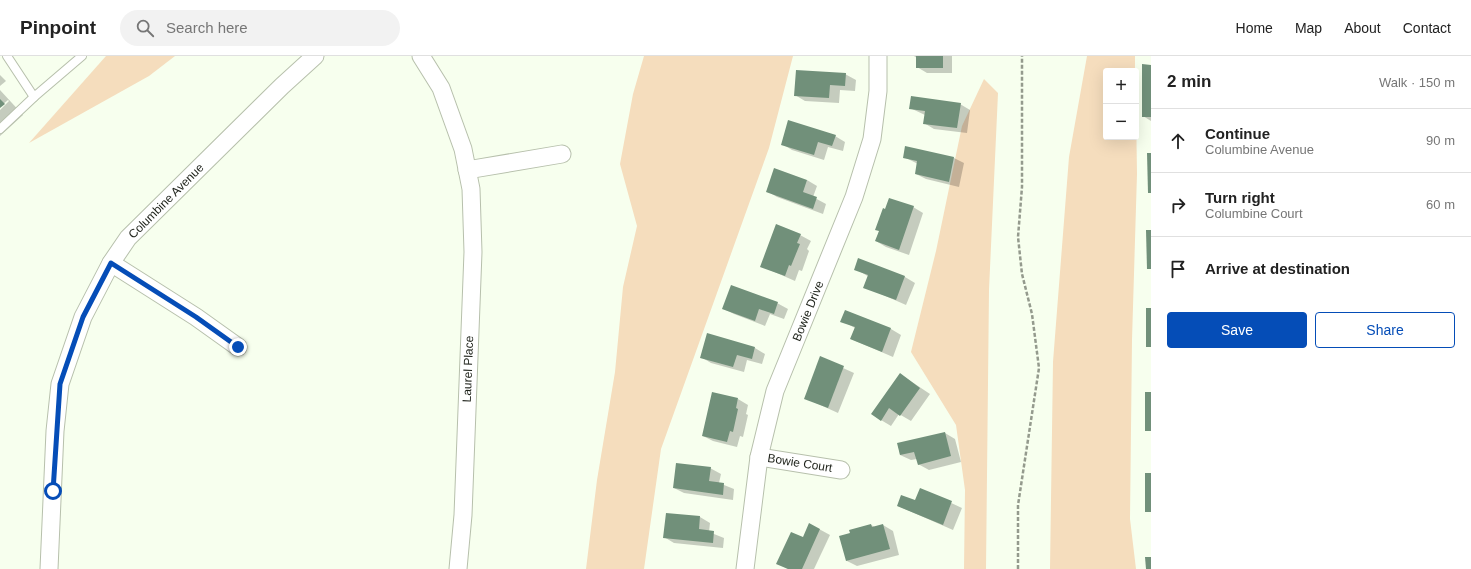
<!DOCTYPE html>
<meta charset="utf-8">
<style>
:root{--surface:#fff;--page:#f2f2f2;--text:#222;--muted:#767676;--line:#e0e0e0;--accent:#054db7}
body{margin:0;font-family:Helvetica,sans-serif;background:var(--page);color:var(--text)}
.controls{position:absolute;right:12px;top:12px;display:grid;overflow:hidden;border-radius:4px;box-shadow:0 4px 16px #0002}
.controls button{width:36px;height:36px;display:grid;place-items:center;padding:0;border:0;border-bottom:1px solid var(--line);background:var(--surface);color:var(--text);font:20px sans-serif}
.stop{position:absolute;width:12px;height:12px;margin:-9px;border:3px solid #054db7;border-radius:50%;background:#fff}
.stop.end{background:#054db7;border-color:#fff;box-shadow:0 1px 4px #0008}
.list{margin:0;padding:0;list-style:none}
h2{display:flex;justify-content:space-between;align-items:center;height:52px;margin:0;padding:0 16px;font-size:17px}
h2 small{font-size:13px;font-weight:400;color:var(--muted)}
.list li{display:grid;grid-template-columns:26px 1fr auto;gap:12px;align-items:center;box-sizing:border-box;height:64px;padding:0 16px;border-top:1px solid var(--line)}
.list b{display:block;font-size:15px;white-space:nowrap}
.list p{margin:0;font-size:13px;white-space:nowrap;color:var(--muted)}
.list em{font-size:13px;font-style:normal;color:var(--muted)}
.actions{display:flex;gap:8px;padding:12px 16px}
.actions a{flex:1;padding:9px 0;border:1px solid var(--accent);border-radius:4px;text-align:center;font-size:14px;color:var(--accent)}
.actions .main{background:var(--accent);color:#fff}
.icon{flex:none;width:22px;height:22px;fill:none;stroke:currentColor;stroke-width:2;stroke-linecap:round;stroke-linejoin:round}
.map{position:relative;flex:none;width:1151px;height:513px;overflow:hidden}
header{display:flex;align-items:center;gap:24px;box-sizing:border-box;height:56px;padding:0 20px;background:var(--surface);border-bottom:1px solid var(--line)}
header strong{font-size:19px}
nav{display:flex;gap:22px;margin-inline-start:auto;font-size:14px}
.search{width:280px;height:36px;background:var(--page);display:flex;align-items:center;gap:10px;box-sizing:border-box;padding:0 14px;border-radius:22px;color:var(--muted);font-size:15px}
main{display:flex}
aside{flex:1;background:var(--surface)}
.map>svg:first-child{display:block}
.green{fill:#f5ddbd}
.shadow{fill:#0003}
.building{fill:#71907a}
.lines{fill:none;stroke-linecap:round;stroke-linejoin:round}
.service-casing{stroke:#b7c0ac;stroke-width:10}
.minor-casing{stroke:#b7c0ac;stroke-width:19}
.path{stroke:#949a8d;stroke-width:2.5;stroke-dasharray:4 2;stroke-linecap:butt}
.service{stroke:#fff;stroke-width:8}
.minor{stroke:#fff;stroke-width:17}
.route{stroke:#054db7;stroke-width:5}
.labels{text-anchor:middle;stroke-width:3.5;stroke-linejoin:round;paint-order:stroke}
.street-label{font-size:12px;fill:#1d2119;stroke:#fff}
</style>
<header>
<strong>Pinpoint</strong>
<div class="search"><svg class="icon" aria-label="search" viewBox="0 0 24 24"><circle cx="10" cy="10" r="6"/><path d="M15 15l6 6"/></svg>Search here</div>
<nav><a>Home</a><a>Map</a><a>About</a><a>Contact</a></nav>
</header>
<main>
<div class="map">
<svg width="1151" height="513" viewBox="0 0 1151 513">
<rect width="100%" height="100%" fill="#f7ffee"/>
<g class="green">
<path d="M 106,0 L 175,0 L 149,20 L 29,87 Z"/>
<path d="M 644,0 L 793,0 L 769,92 L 661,393 L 644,513 L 586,513 L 597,424 L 615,316 L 623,231 L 637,170 L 620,108 L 633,38 Z"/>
<path d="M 1087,0 L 1135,0 L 1135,15 L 1106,15 L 1106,81 L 1136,81 L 1136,53 L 1137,118 L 1132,284 L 1130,463 L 1136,513 L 1050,513 L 1053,306 L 1069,101 Z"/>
<path d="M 984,23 L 998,37 L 989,234 L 986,513 L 964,513 L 965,434 L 956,369 L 911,296 L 936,195 L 962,70 Z"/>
</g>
<g class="shadow">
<path d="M 914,0 L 952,0 L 952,17 L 927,17 L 917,11 L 917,2 Z"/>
<path d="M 1151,10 L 1151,65 L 1143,60 Z"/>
<path d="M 845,18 L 856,24 L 855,35 L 840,34 L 839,47 L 805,45 L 795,39 Z"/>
<path d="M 0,19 L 6,25 L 0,30 Z"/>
<path d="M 0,34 L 23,59 L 0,80 L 0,54 L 9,45 L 8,44 L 0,51 Z"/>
<path d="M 960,48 L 970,54 L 967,77 L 934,73 L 924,67 L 925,59 L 910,52 Z"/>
<path d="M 835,80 L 845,86 L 843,95 L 828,91 L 824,104 L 792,94 L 782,88 Z"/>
<path d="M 904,101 L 954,102 L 964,107 L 959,131 L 926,123 L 916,118 L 918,108 Z"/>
<path d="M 807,124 L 817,130 L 813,141 L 826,148 L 823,158 L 777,141 L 767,135 Z"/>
<path d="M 913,151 L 923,157 L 909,199 L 886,191 L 876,185 L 886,154 Z"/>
<path d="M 800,179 L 811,185 L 807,193 L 809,195 L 802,215 L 799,214 L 795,225 L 761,210 Z"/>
<path d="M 859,204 L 905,221 L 915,227 L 906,249 L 865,231 L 869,221 L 856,213 Z"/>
<path d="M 777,247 L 788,253 L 784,263 L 770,258 L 765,270 L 734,258 L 724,253 Z"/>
<path d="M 846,255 L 891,273 L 901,279 L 893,301 L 851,283 L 855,272 L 842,265 Z"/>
<path d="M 755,292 L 765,298 L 762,308 L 747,304 L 744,316 L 711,307 L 701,301 Z"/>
<path d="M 821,302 L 854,317 L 838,357 L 805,342 Z"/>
<path d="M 900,318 L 930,338 L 911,365 L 899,358 L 891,370 L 881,364 Z"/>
<path d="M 738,343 L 748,349 L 746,358 L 748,359 L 743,381 L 740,380 L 737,391 L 713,385 L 703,380 Z"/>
<path d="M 945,377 L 955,383 L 961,406 L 929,414 L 918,408 L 917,403 L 911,404 L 900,399 L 898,388 Z"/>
<path d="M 710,412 L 721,418 L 719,427 L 734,433 L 733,444 L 684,437 L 674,432 Z"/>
<path d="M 921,433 L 962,452 L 953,474 L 898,450 L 916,445 Z"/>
<path d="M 667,458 L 700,461 L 710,467 L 709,476 L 724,482 L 723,492 L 674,487 L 664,481 Z"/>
<path d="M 871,469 L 875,471 L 883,469 L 893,475 L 899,499 L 857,510 L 847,505 Z"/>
<path d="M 819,473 L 830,479 L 814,513 L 788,513 L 777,507 L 803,483 Z"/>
</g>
<g class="building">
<rect x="916" y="0" width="27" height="12"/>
<path d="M 1142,8 L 1151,9 L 1151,61 L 1142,61 Z"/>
<path d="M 796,14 L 846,17 L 845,30 L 830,29 L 829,42 L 794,40 Z"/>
<path d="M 911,40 L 961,47 L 957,72 L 923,68 L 925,55 L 909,53 Z"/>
<path d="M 0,43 L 5,48 L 0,52 Z"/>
<path d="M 788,64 L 836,79 L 832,90 L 818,86 L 814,99 L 781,89 Z"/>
<path d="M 905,90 L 954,101 L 949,126 L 915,118 L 917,105 L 903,102 Z"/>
<path d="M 1147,97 L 1151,97 L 1151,137 L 1148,137 Z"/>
<path d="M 774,112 L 807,124 L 803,136 L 817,141 L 813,153 L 766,136 Z"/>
<path d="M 889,142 L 914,150 L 899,194 L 875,185 L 879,175 L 875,174 L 883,152 L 885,153 Z"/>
<path d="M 776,168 L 801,178 L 797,187 L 800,188 L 791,210 L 789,209 L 785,220 L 760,211 Z"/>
<path d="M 1146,174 L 1151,174 L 1151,213 L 1147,213 Z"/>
<path d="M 858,202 L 905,220 L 896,244 L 863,232 L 868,219 L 854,214 Z"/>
<path d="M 731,229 L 778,246 L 774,258 L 759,253 L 755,265 L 722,253 Z"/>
<rect x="1146" y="252" width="5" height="39"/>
<path d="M 845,254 L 891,272 L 882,296 L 850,283 L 855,271 L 840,266 Z"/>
<path d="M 707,277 L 755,291 L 752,303 L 737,299 L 733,311 L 700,302 Z"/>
<path d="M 820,300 L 844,310 L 828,352 L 804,343 Z"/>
<path d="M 900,317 L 920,332 L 900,360 L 889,352 L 881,365 L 871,358 Z"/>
<path d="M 712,336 L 738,342 L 736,352 L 738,353 L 733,376 L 730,375 L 727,386 L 702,380 Z"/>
<rect x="1145" y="336" width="6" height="39"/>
<path d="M 945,376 L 951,400 L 918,409 L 914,396 L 900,399 L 897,387 Z"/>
<path d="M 676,407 L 711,411 L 709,425 L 724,427 L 723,439 L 673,432 Z"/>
<rect x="1145" y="417" width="6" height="39"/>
<path d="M 920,432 L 952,445 L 943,469 L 897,450 L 901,439 L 915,444 Z"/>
<path d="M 666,457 L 700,460 L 699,473 L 714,475 L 713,487 L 663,482 Z"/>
<path d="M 809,467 L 820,473 L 802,513 L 788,513 L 776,508 L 791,476 L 803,481 Z"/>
<path d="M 871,468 L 872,471 L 883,468 L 890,493 L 846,505 L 839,480 L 850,477 L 849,474 Z"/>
<path d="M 1145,501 L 1151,501 L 1151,513 L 1146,513 Z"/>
</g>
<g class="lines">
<g class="service-casing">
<g id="service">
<path d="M 7,0 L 34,41 L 82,0"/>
<path d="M 0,73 L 34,41"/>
</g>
</g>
<g class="minor-casing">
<g id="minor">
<path d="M 421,0 L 441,32 L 463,93 L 471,133 L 473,196 L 463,459 L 458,513"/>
<path d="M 467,114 L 562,98"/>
<path d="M 111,207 L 196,261 L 238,291"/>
<path d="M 759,401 L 841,414"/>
<path d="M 49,513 L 55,375 L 60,328 L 83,261 L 111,207 L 128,182 L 282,30 L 315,0"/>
<path d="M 745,513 L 759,401 L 775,335 L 854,141 L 872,83 L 878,35 L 878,0"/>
</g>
</g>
<path class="path" d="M 1018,513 L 1018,449 L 1039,312 L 1032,258 L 1022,218 L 1018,181 L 1022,131 L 1022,0"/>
<use href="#service" class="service"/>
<use href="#minor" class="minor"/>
</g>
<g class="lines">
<path class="route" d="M 53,435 L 60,328 L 83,261 L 111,207 L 196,261 L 238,291"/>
</g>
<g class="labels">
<g class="street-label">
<text transform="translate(166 145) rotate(-45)" y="4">Columbine Avenue</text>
<text transform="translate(808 255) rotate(-68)" y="4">Bowie Drive</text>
<text transform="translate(468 313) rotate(-88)" y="4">Laurel Place</text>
<text transform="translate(800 407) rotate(9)" y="4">Bowie Court</text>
</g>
</g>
</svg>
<div class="controls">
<button>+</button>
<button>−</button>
</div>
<div class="stop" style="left:53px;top:435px"></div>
<div class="stop end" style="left:238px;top:291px"></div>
</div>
<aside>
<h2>2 min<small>Walk · 150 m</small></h2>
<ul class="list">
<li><svg class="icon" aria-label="ahead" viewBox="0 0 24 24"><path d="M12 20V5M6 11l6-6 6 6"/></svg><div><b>Continue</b><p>Columbine Avenue</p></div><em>90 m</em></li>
<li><svg class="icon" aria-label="right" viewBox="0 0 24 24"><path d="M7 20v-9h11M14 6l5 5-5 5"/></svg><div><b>Turn right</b><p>Columbine Court</p></div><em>60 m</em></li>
<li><svg class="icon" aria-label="arrive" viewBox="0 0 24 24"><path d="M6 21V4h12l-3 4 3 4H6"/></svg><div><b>Arrive at destination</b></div></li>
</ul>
<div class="actions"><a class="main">Save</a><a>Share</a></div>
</aside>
</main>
